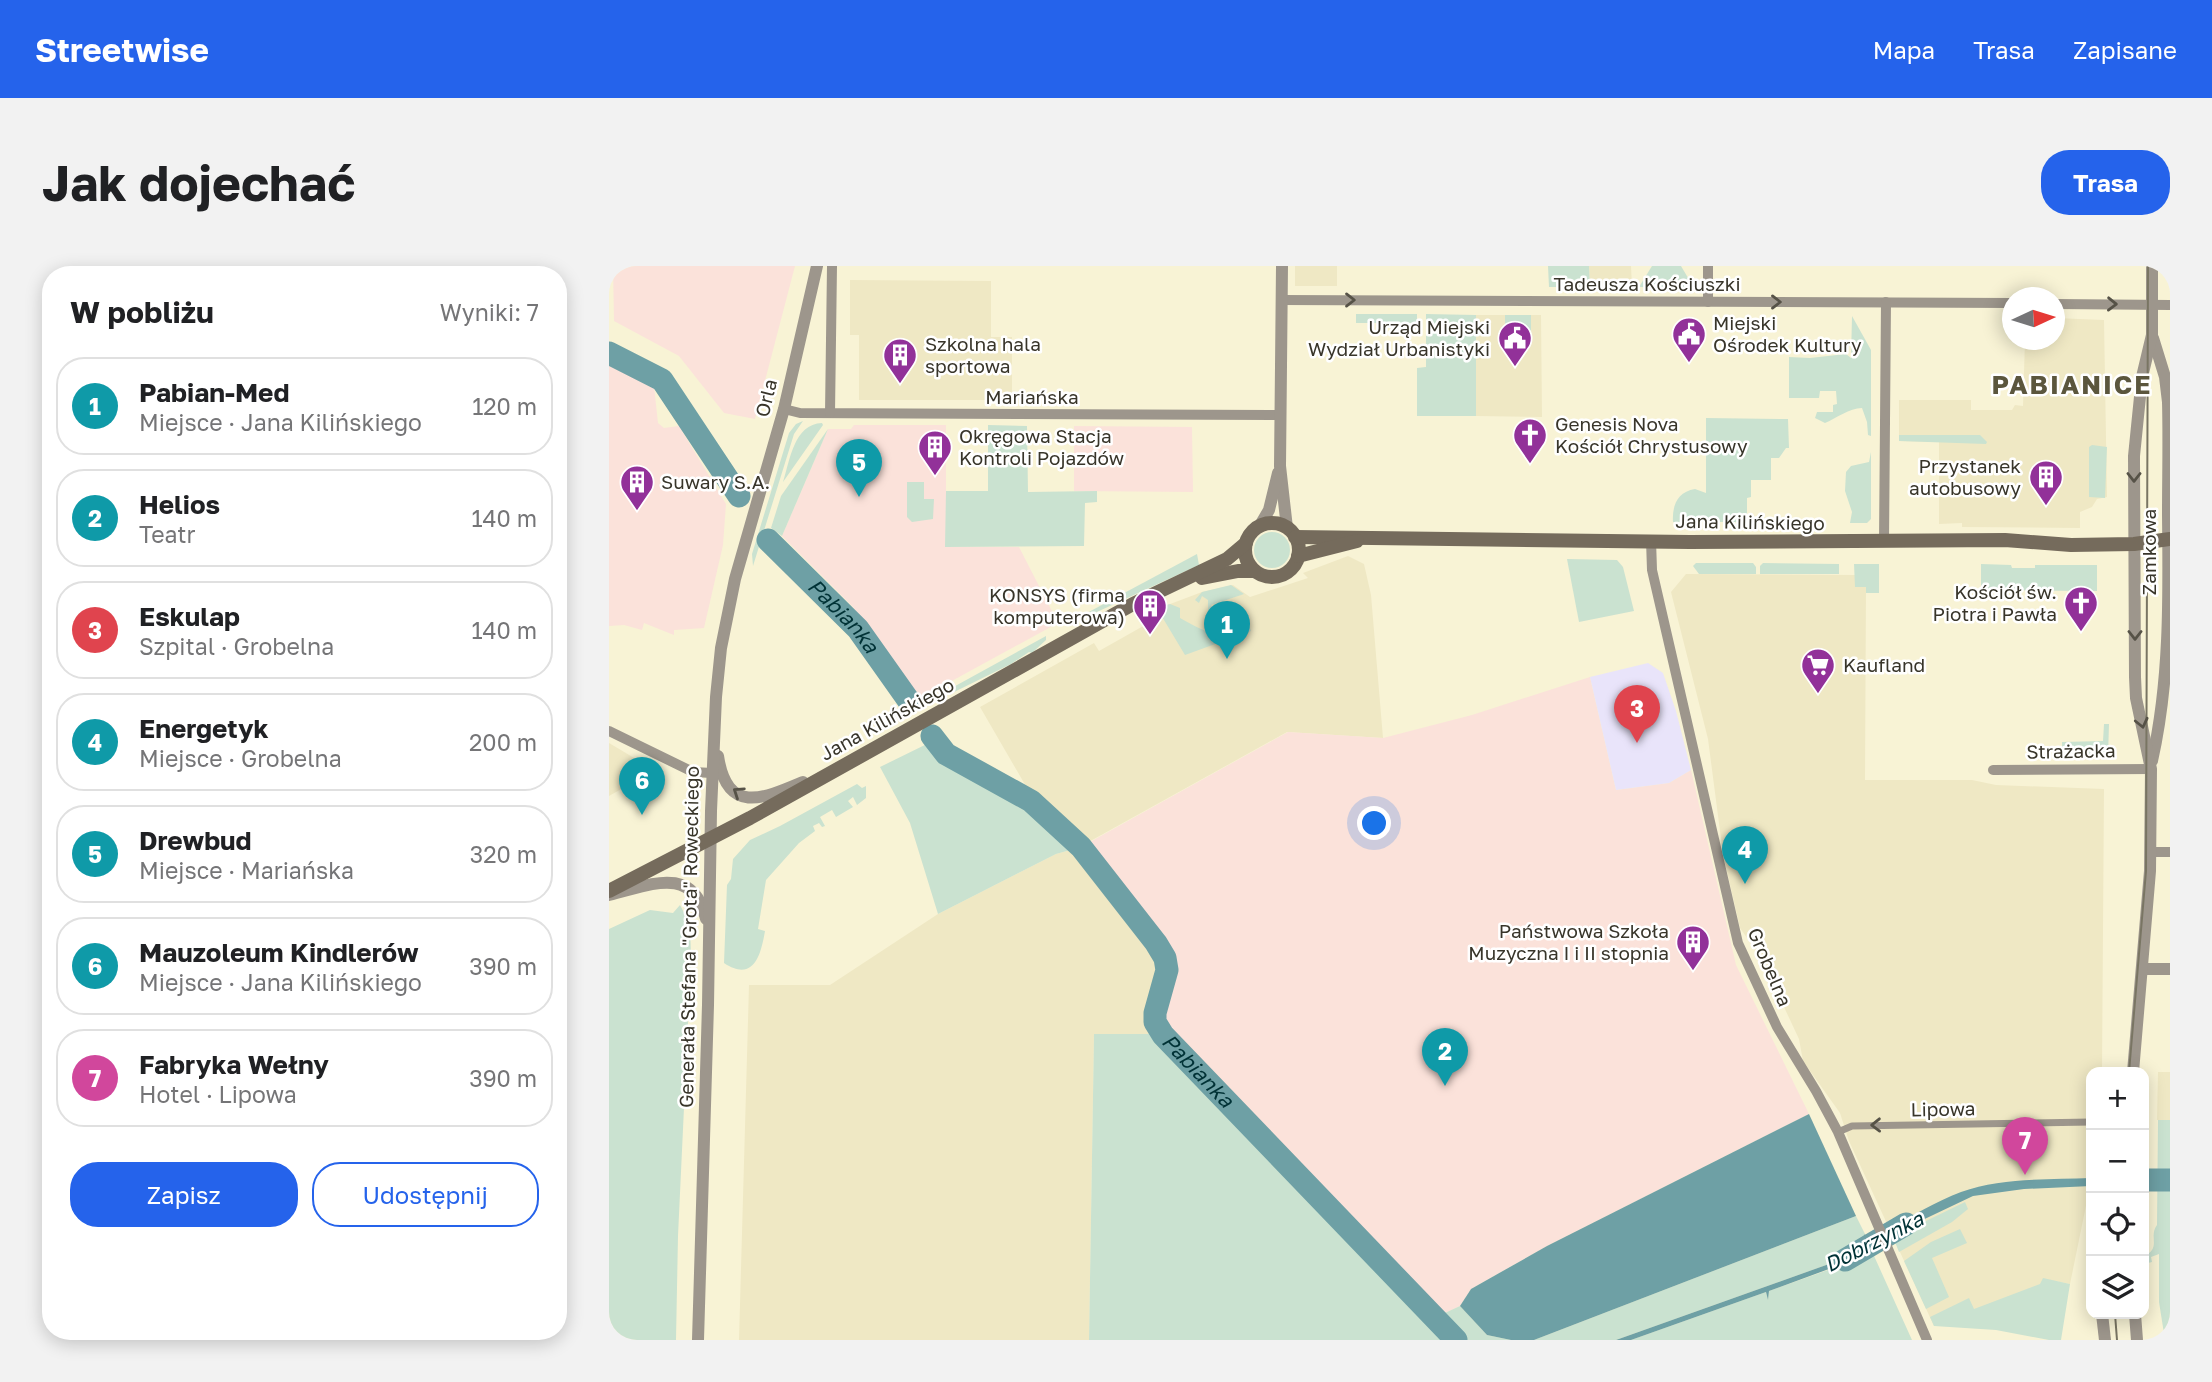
<!DOCTYPE html>
<html lang="pl">
<meta charset="utf-8">
<style>
:root{--surface:#fff;--page:#f2f2f2;--text:#202124;--muted:#757577;--line:#e0e0e0;--accent:#2563eb}
body{margin:0;font-family:"Golos Text",sans-serif;background:var(--page);color:var(--text)}
.controls{position:absolute;right:21px;bottom:21px;display:grid;overflow:hidden;border-radius:14px;box-shadow:0 4px 18px #0003}
.controls button{width:63px;height:63px;display:grid;place-items:center;padding:0;border:0;border-bottom:2px solid var(--line);background:var(--surface);color:var(--text);font:35px sans-serif}
.compass{position:absolute;left:1393px;top:21px;width:63px;height:63px;border-radius:50%;background:var(--surface);box-shadow:0 4px 18px #0003;rotate:86deg}
.you{position:absolute;left:766px;top:558px;width:24px;height:24px;margin:-18px;border:5px solid #fff;border-radius:50%;background:#1a73e8;box-shadow:0 0 0 10px #1a73e833}
.badge{display:grid;place-items:center;width:46px;height:46px;border-radius:50%;background:var(--accent);color:#fff;font-size:23px;font-weight:700}
.pin{position:absolute;translate:-50% -58px;filter:drop-shadow(0 2px 4px #0008)}
.pin::after{content:'';position:absolute;top:37px;width:24px;height:21px;background:inherit;clip-path:polygon(0 0,100% 0,50% 100%)}
.list{margin:0;padding:0;list-style:none}
h2{display:flex;justify-content:space-between;align-items:center;height:91px;margin:0;padding:0 28px;font-size:30px}
h2 small{font-size:23px;font-weight:400;color:var(--muted)}
.list li{display:grid;grid-template-columns:46px 1fr auto;gap:21px;align-items:center;box-sizing:border-box;height:98px;margin:0 14px 14px;padding:0 14px;border:2px solid var(--line);border-radius:28px}
.list b{display:block;font-size:26px;white-space:nowrap}
.list p{margin:0;font-size:23px;white-space:nowrap;color:var(--muted)}
.list em{font-size:23px;font-style:normal;color:var(--muted)}
.actions{display:flex;gap:14px;padding:21px 28px}
.actions a{flex:1;padding:16px 0;border:2px solid var(--accent);border-radius:28px;text-align:center;font-size:24px;color:var(--accent)}
.actions .main{background:var(--accent);color:#fff}
.icon{flex:none;width:38px;height:38px;fill:none;stroke:currentColor;stroke-width:2;stroke-linecap:round;stroke-linejoin:round}
.map{position:relative;flex:none;width:1561px;height:1074px;overflow:hidden;border-radius:28px}
header{display:flex;align-items:center;gap:42px;box-sizing:border-box;height:98px;padding:0 35px;background:var(--accent);color:#fff}
header strong{font-size:33px}
nav{display:flex;gap:38px;margin-inline-start:auto;font-size:24px}
.intro{display:flex;align-items:center;justify-content:space-between;box-sizing:border-box;height:168px;padding:0 42px}
h1{margin:0;font-size:49px}
.button{padding:18px 32px;border-radius:28px;background:var(--accent);color:#fff;font-size:24px;font-weight:700}
main{display:flex;gap:42px;padding:0 42px}
aside{flex:1;background:var(--surface);border-radius:28px;box-shadow:0 4px 18px #0003}
.map>svg:first-child{display:block}
.built{fill:#efe8c4}
.industrial{fill:#fbe2da}
.medical{fill:#e9e4fa}
.green{fill:#cae2d0}
.water{fill:#6ea0a5}
.lines{fill:none;stroke-linecap:round;stroke-linejoin:round}
.river{stroke:#6ea0a5;stroke-width:23}
.pedestrian{stroke:#9d968c;stroke-width:7}
.minor{stroke:#9d968c;stroke-width:10}
.tertiary{stroke:#9d968c;stroke-width:12}
.secondary{stroke:#756b5c;stroke-width:14}
.tram{stroke:#797563;stroke-width:2}
.oneway{stroke:#565247}
.labels{text-anchor:middle;stroke-width:5;stroke-linejoin:round;paint-order:stroke}
.street-label{font-size:19px;fill:#38352a;stroke:#fff}
.poi-label{font-size:19px;fill:#38352a;stroke:#fff;text-anchor:start}
.water-label{font-size:21px;font-style:italic;fill:#003236;stroke:#fff}
.district-label{font-size:26px;font-weight:bold;letter-spacing:2px;fill:#5b563d;stroke:#fff}
</style>
<header>
<strong>Streetwise</strong>
<nav><a>Mapa</a><a>Trasa</a><a>Zapisane</a></nav>
</header>
<div class="intro"><h1>Jak dojechać</h1><a class="button">Trasa</a></div>
<main>
<aside>
<h2>W pobliżu<small>Wyniki: 7</small></h2>
<ul class="list">
<li><span class="badge" style="background:#0f9aa8">1</span><div><b>Pabian-Med</b><p>Miejsce · Jana Kilińskiego</p></div><em>120 m</em></li>
<li><span class="badge" style="background:#0f9aa8">2</span><div><b>Helios</b><p>Teatr</p></div><em>140 m</em></li>
<li><span class="badge" style="background:#e0444e">3</span><div><b>Eskulap</b><p>Szpital · Grobelna</p></div><em>140 m</em></li>
<li><span class="badge" style="background:#0f9aa8">4</span><div><b>Energetyk</b><p>Miejsce · Grobelna</p></div><em>200 m</em></li>
<li><span class="badge" style="background:#0f9aa8">5</span><div><b>Drewbud</b><p>Miejsce · Mariańska</p></div><em>320 m</em></li>
<li><span class="badge" style="background:#0f9aa8">6</span><div><b>Mauzoleum Kindlerów</b><p>Miejsce · Jana Kilińskiego</p></div><em>390 m</em></li>
<li><span class="badge" style="background:#d1479c">7</span><div><b>Fabryka Wełny</b><p>Hotel · Lipowa</p></div><em>390 m</em></li>
</ul>
<div class="actions"><a class="main">Zapisz</a><a>Udostępnij</a></div>
</aside>
<div class="map">
<svg width="1561" height="1074" viewBox="0 0 1561 1074">
<rect width="100%" height="100%" fill="#f8f3d5"/>
<g class="built">
<rect x="686" y="0" width="42" height="20"/>
<path d="M 980,0 L 1022,0 L 1023,21 L 981,21 Z"/>
<path d="M 241,14 L 382,15 L 382,71 L 403,71 L 403,134 L 250,134 L 250,69 L 241,69 Z"/>
<path d="M 867,49 L 932,49 L 933,151 L 867,150 Z"/>
<path d="M 1446,52 L 1495,54 L 1498,231 L 1488,233 L 1483,241 L 1471,246 L 1471,262 L 1353,261 L 1353,257 L 1330,258 L 1330,176 L 1290,175 L 1290,134 L 1362,134 L 1362,144 L 1403,144 L 1406,139 L 1414,140 L 1416,74 L 1446,74 Z"/>
<path d="M 739,290 L 755,298 L 762,329 L 774,472 L 678,466 L 476,578 L 422,529 L 371,441 L 485,377 L 490,385 L 552,350 L 548,343 L 593,326 L 624,319 L 641,331 L 699,312 L 694,307 Z"/>
<path d="M 1077,308 L 1246,309 L 1247,321 L 1257,321 L 1256,514 L 1363,514 L 1387,519 L 1495,523 L 1493,806 L 1482,806 L 1482,922 L 1480,925 L 1461,1018 L 1446,1015 L 1325,1060 L 1240,875 L 1231,847 L 1194,795 L 1190,773 L 1151,690 L 1131,662 L 1114,588 L 1099,473 L 1062,326 Z"/>
<path d="M 0,477 L 32,496 L 39,508 L 0,530 Z"/>
<path d="M 472,581 L 547,677 L 556,692 L 558,704 L 554,725 L 554,769 L 485,768 L 480,1074 L 130,1074 L 140,719 L 221,719 L 329,648 L 447,588 Z"/>
<path d="M 1549,806 L 1561,806 L 1561,854 L 1548,854 Z"/>
</g>
<g class="industrial">
<path d="M 4,0 L 186,0 L 146,153 L 115,147 L 70,90 L 5,55 Z"/>
<path d="M 0,95 L 45,120 L 49,157 L 55,162 L 70,160 L 117,238 L 114,279 L 95,362 L 65,364 L 65,369 L 35,357 L 33,364 L 15,359 L 0,360 Z"/>
<path d="M 245,159 L 337,159 L 337,281 L 410,281 L 449,357 L 308,434 L 244,341 L 173,270 L 219,163 L 242,163 Z"/>
<path d="M 465,160 L 583,161 L 584,226 L 465,225 Z"/>
<path d="M 981,411 L 1007,524 L 1060,517 L 1082,504 L 1127,699 L 1200,848 L 938,980 L 862,1023 L 851,1040 L 826,1052 L 554,769 L 546,756 L 546,747 L 558,705 L 556,691 L 547,677 L 472,581 L 679,466 L 774,472 L 863,449 Z"/>
</g>
<path class="medical" d="M 1039,397 L 1054,407 L 1067,445 L 1082,504 L 1060,517 L 1007,524 L 981,411 Z"/>
<g class="green">
<path d="M 939,0 L 980,0 L 981,21 L 940,21 Z"/>
<path d="M 1043,0 L 1072,0 L 1085,22 L 1030,21 Z"/>
<rect x="747" y="48" width="61" height="9"/>
<path d="M 817,48 L 867,49 L 867,150 L 808,150 L 808,102 L 817,101 Z"/>
<path d="M 896,49 L 922,49 L 922,75 L 913,83 L 896,83 Z"/>
<path d="M 1243,50 L 1262,84 L 1262,170 L 1259,169 L 1258,156 L 1253,142 C 1240,142 1228,152 1216,157 L 1206,152 L 1208,146 L 1224,146 L 1224,139 L 1228,138 L 1227,125 L 1211,125 L 1210,132 L 1180,132 L 1180,91 L 1201,92 L 1237,88 L 1242,92 Z"/>
<path d="M 1097,152 L 1179,153 L 1180,182 L 1177,182 L 1170,192 L 1162,192 L 1162,214 L 1142,214 L 1142,231 L 1138,232 L 1138,256 L 1064,256 C 1063,240 1068,226 1086,223 L 1097,227 Z"/>
<path d="M 194,155 L 185,168 L 144,300 L 143,288 L 180,167 L 187,158 Z"/>
<path d="M 213,157 L 214,159 L 174,216 C 181,194 185,158 213,157 Z"/>
<path d="M 379,159 L 418,160 L 419,226 L 488,225 L 488,236 L 476,237 L 475,280 L 336,281 L 337,225 L 379,225 Z"/>
<path d="M 219,163 L 173,270 L 162,262 L 172,230 Z"/>
<path d="M 1290,169 L 1371,169 L 1378,176 L 1377,178 L 1290,175 Z"/>
<path d="M 1483,179 L 1498,181 L 1496,232 L 1480,231 L 1480,181 Z"/>
<path d="M 1262,186 L 1262,253 L 1258,257 L 1241,257 L 1243,246 L 1236,225 L 1237,206 L 1242,200 L 1260,196 Z"/>
<path d="M 298,216 L 315,216 L 315,233 L 325,233 L 324,253 L 303,256 L 298,251 Z"/>
<circle cx="663" cy="284" r="18"/>
<path d="M 588,288 L 590,299 L 477,351 L 476,348 Z"/>
<path d="M 958,293 L 1008,294 L 1014,301 L 1025,345 L 970,356 Z"/>
<path d="M 1087,297 L 1144,297 L 1147,301 L 1147,308 L 1090,308 L 1084,300 Z"/>
<path d="M 1154,297 L 1230,298 L 1230,308 L 1151,308 L 1151,300 Z"/>
<path d="M 1245,298 L 1270,298 L 1270,327 L 1257,327 L 1257,321 L 1246,321 Z"/>
<path d="M 1372,298 L 1402,299 L 1403,302 L 1426,302 L 1426,299 L 1488,299 L 1488,325 L 1372,324 Z"/>
<path d="M 622,319 L 635,328 L 602,339 L 608,345 L 599,344 L 599,334 L 593,330 L 590,337 L 586,334 L 593,326 Z"/>
<path d="M 561,338 L 571,342 L 571,352 C 604,370 604,371 639,357 L 642,365 L 576,389 L 552,349 L 549,341 Z"/>
<path d="M 437,370 L 437,374 L 423,387 L 420,386 L 402,398 L 341,428 L 339,424 Z"/>
<path d="M 1495,458 L 1500,458 L 1499,490 L 1453,489 L 1453,476 L 1494,475 Z"/>
<path d="M 326,474 L 337,488 L 422,535 L 472,581 L 447,588 L 329,648 L 301,557 L 271,501 Z"/>
<path d="M 248,518 L 253,522 L 257,520 L 257,532 L 248,539 L 244,531 L 239,535 L 244,541 L 227,551 L 223,544 L 211,551 L 216,560 L 213,561 L 210,557 L 204,560 L 206,565 L 190,577 L 157,614 L 149,663 L 156,665 C 152,688 145,717 115,697 L 118,619 L 122,613 L 124,593 L 141,574 L 171,560 Z"/>
<path d="M 71,639 L 81,658 L 82,692 L 69,970 L 67,1074 L 0,1074 L 0,663 L 41,644 L 64,647 Z"/>
<path d="M 485,768 L 555,768 L 825,1052 L 851,1040 L 878,1069 L 902,1074 L 480,1074 Z"/>
<path d="M 1549,854 L 1561,854 L 1561,1074 L 1556,1074 L 1550,1036 L 1550,988 L 1542,991 L 1543,996 L 1535,998 L 1535,990 C 1553,982 1539,971 1548,959 Z"/>
<path d="M 1356,936 L 1359,943 L 1343,956 L 1290,986 L 1284,971 Z"/>
<path d="M 1247,950 L 1256,968 L 1242,988 L 1234,993 L 1007,1074 L 925,1074 Z"/>
<path d="M 1351,963 L 1358,977 L 1323,992 L 1340,1031 L 1317,1043 L 1295,995 L 1322,976 Z"/>
<path d="M 1261,981 L 1303,1074 L 1022,1074 L 1157,1026 L 1159,1034 L 1160,1025 L 1258,990 Z"/>
<path d="M 1434,1012 L 1461,1018 L 1452,1074 L 1440,1074 L 1387,1064 L 1325,1060 L 1321,1051 L 1360,1032 L 1365,1043 L 1431,1018 Z"/>
</g>
<g class="water">
<path d="M 1200,848 L 1247,950 L 925,1074 L 902,1074 L 878,1069 L 851,1040 L 862,1023 L 938,980 Z"/>
<path d="M 1482,912 L 1482,920 L 1415,923 L 1364,930 L 1282,969 L 1278,962 C 1303,951 1327,935 1352,926 C 1393,911 1440,914 1482,912 Z"/>
<path d="M 1256,968 L 1261,981 L 1258,990 L 1248,996 L 1239,996 L 1160,1025 L 1159,1034 L 1157,1026 L 1022,1074 L 1007,1074 L 1234,993 L 1242,988 Z"/>
</g>
<g class="lines">
<g class="river">
<path d="M 0,87 L 53,114 L 130,230"/>
<path id="s1" d="M 159,274 L 249,363 L 300,435"/>
<path id="s2" d="M 323,470 L 337,488 L 422,535 L 472,581 L 547,677 L 556,692 L 558,704 L 546,747 L 546,756 L 554,769 L 847,1074"/>
<path d="M 1535,914 L 1561,914"/>
<path d="M 1236,994 L 1297,958"/>
</g>
<path class="pedestrian" d="M 1229,866 L 1243,860 L 1482,856"/>
<g class="minor">
<path d="M 672,34 L 1404,37"/>
<path d="M 1099,36 L 1099,0"/>
<path d="M 1446,38 L 1561,39"/>
<path d="M 175,143 L 191,147 L 672,149"/>
<path d="M 221,147 L 223,0"/>
<path d="M 1042,274 L 1043,304 L 1129,677 L 1168,761 L 1207,825 L 1229,866 L 1318,1074"/>
<path d="M 1275,276 L 1277,36"/>
<path d="M 0,465 L 84,506 L 103,507"/>
<path d="M 1384,504 L 1542,503"/>
<path d="M 1541,586 L 1561,586"/>
</g>
<g class="tertiary">
<path d="M 673,0 L 671,200 L 678,262"/>
<path d="M 650,261 L 660,244 L 669,207"/>
<path d="M 109,490 C 118,549 154,533 194,516"/>
<path d="M 1543,495 C 1561,415 1560,331 1559,249 C 1559,211 1560,174 1559,136 L 1556,111 L 1544,72"/>
<path d="M 0,629 C 39,620 84,597 97,653"/>
<path d="M 1533,703 L 1561,703"/>
<path d="M 1524,806 L 1541,605 L 1542,503 L 1527,432 L 1526,411 L 1525,190 L 1533,111 L 1543,69 L 1543,0"/>
<path d="M 1493,1048 L 1496,1074"/>
<path d="M 1526,1048 L 1528,1074"/>
<path d="M 89,1074 L 99,739 L 102,545 L 107,431 L 112,382 L 126,313 L 175,143 L 208,0"/>
</g>
<g class="secondary">
<circle cx="663" cy="284" r="27"/>
<path d="M 686,271 L 1081,276 L 1396,274 L 1462,279 L 1525,278 L 1561,273"/>
<path d="M 689,290 L 748,275"/>
<path d="M 593,312 L 629,305 L 645,305"/>
<path d="M 0,625 L 141,552 L 524,338 L 618,293 L 637,277"/>
</g>
<g class="tram">
<path d="M 1520,806 L 1537,605 L 1539,0"/>
<path d="M 1506,1048 L 1508,1074"/>
</g>
</g>
<defs><path id="oneway-chevron" d="M-2-3.5L2.5 0L-2 3.5" fill="none" stroke-width="1.6" stroke-linecap="round" stroke-linejoin="round" transform="scale(1.75)"/></defs>
<g class="oneway">
<use href="#oneway-chevron" transform="translate(741 34)"/>
<use href="#oneway-chevron" transform="translate(1167 36)"/>
<use href="#oneway-chevron" transform="translate(1503 38) rotate(1)"/>
<use href="#oneway-chevron" transform="translate(1525 211) rotate(90)"/>
<use href="#oneway-chevron" transform="translate(1526 369) rotate(90)"/>
<use href="#oneway-chevron" transform="translate(1533 457) rotate(77)"/>
<use href="#oneway-chevron" transform="translate(129 526) rotate(-146)"/>
<use href="#oneway-chevron" transform="translate(1267 859) rotate(179)"/>
</g>
<defs>
<g id="civic-pin" transform="scale(1.75)"><path d="M0 17L-7.5 6A9.5 9.5 0 1 1 7.5 6Z" fill="#923199" stroke="#fff"/><path d="M-.6-6.5H3V-4.5H.6V-3L4-1V1h2V6H-6V1h2V-1L-.6-3ZM-1.2 2.5V6h2.4V2.5Z" fill="#fff"/></g>
<g id="building-pin" transform="scale(1.75)"><path d="M0 17L-7.5 6A9.5 9.5 0 1 1 7.5 6Z" fill="#923199" stroke="#fff"/><path d="M-4-6H4V6H1V3H-1V6H-4ZM-2.5-4.3h1.7v1.8h-1.7ZM.8-4.3h1.7v1.8H.8ZM-2.5-1h1.7V.8h-1.7ZM.8-1h1.7V.8H.8Z" fill="#fff"/></g>
<g id="church-pin" transform="scale(1.75)"><path d="M0 17L-7.5 6A9.5 9.5 0 1 1 7.5 6Z" fill="#923199" stroke="#fff"/><path d="M-1.2-6h2.4v3.5h3.3v2.4h-3.3V6h-2.4V-.1h-3.3v-2.4h3.3Z" fill="#fff"/></g>
<g id="supermarket-pin" transform="scale(1.75)"><path d="M0 17L-7.5 6A9.5 9.5 0 1 1 7.5 6Z" fill="#923199" stroke="#fff"/><path d="M-6-5.5h2.5l.6 2H6L4.5 2H-2.5L-4.4-4H-6ZM-1.5 3.2a1.3 1.3 0 1 0 .1 0ZM3 3.2a1.3 1.3 0 1 0 .1 0Z" fill="#fff"/></g>
</defs>
<g fill-rule="evenodd">
<use href="#civic-pin" x="1080" y="68"/>
<use href="#civic-pin" x="906" y="72"/>
<use href="#building-pin" x="291" y="89"/>
<use href="#church-pin" x="921" y="169"/>
<use href="#building-pin" x="326" y="181"/>
<use href="#building-pin" x="1437" y="211"/>
<use href="#building-pin" x="28" y="216"/>
<use href="#church-pin" x="1472" y="337"/>
<use href="#building-pin" x="541" y="340"/>
<use href="#supermarket-pin" x="1209" y="399"/>
<use href="#building-pin" x="1084" y="676"/>
</g>
<g class="labels">
<g class="street-label">
<text x="1038" y="25">Tadeusza Kościuszki</text>
<text x="423" y="138">Mariańska</text>
<text transform="translate(157 132) rotate(-76)" y="7">Orla</text>
<text transform="translate(1141 256) rotate(1)" y="7">Jana Kilińskiego</text>
<text transform="translate(1540 286) rotate(-90)" y="7">Zamkowa</text>
<text transform="translate(278 453) rotate(-29)" y="7">Jana Kilińskiego</text>
<text transform="translate(1462 485) rotate(-1)" y="7">Strażacka</text>
<text transform="translate(80 671) rotate(-89)" y="7">Generała Stefana "Grota" Roweckiego</text>
<text transform="translate(1161 701) rotate(67)" y="7">Grobelna</text>
<text transform="translate(1334 843) rotate(-1)" y="7">Lipowa</text>
</g>
<g class="poi-label">
<text x="1104" y="64">Miejski<tspan x="1104" dy="22">Ośrodek Kultury</tspan></text>
<text x="881" y="68" text-anchor="end">Urząd Miejski<tspan x="881" dy="22">Wydział Urbanistyki</tspan></text>
<text x="316" y="85">Szkolna hala<tspan x="316" dy="22">sportowa</tspan></text>
<text x="946" y="165">Genesis Nova<tspan x="946" dy="22">Kościół Chrystusowy</tspan></text>
<text x="350" y="177">Okręgowa Stacja<tspan x="350" dy="22">Kontroli Pojazdów</tspan></text>
<text x="1412" y="207" text-anchor="end">Przystanek<tspan x="1412" dy="22">autobusowy</tspan></text>
<text x="52" y="223">Suwary S.A.</text>
<text x="1448" y="333" text-anchor="end">Kościół św.<tspan x="1448" dy="22">Piotra i Pawła</tspan></text>
<text x="516" y="336" text-anchor="end">KONSYS (firma<tspan x="516" dy="22">komputerowa)</tspan></text>
<text x="1234" y="406">Kaufland</text>
<text x="1060" y="672" text-anchor="end">Państwowa Szkoła<tspan x="1060" dy="22">Muzyczna I i II stopnia</tspan></text>
</g>
<g class="water-label">
<text dy="7" stroke="none"><textPath href="#s1" startOffset="107">Pabianka</textPath></text>
<text dy="7" stroke="none"><textPath href="#s2" startOffset="458">Pabianka</textPath></text>
<text transform="translate(1265 976) rotate(-27)" y="7">Dobrzynka</text>
</g>
<g class="district-label">
<text x="1463" y="128">PABIANICE</text>
</g>
</g>
</svg>
<div class="controls">
<button>+</button>
<button>−</button>
<button><svg class="icon" aria-label="locate" viewBox="0 0 24 24"><circle cx="12" cy="12" r="6"/><path d="M12 2v4M12 18v4M2 12h4M18 12h4"/></svg></button>
<button><svg class="icon" aria-label="layers" viewBox="0 0 24 24"><path d="M12 4l9 5-9 5-9-5zM3 14l9 5 9-5"/></svg></button>
</div>
<svg class="compass" viewBox="-18 -18 36 36"><path d="M0-13l5 13h-10z" fill="#e53935"/><path d="M0 13l5-13h-10z" fill="#757577"/></svg>
<div class="you"></div>
<div class="pin badge" style="left:618px;top:393px;background:#0f9aa8">1</div>
<div class="pin badge" style="left:836px;top:820px;background:#0f9aa8">2</div>
<div class="pin badge" style="left:1028px;top:477px;background:#e0444e">3</div>
<div class="pin badge" style="left:1136px;top:618px;background:#0f9aa8">4</div>
<div class="pin badge" style="left:250px;top:231px;background:#0f9aa8">5</div>
<div class="pin badge" style="left:33px;top:549px;background:#0f9aa8">6</div>
<div class="pin badge" style="left:1416px;top:909px;background:#d1479c">7</div>
</div>
</main>
